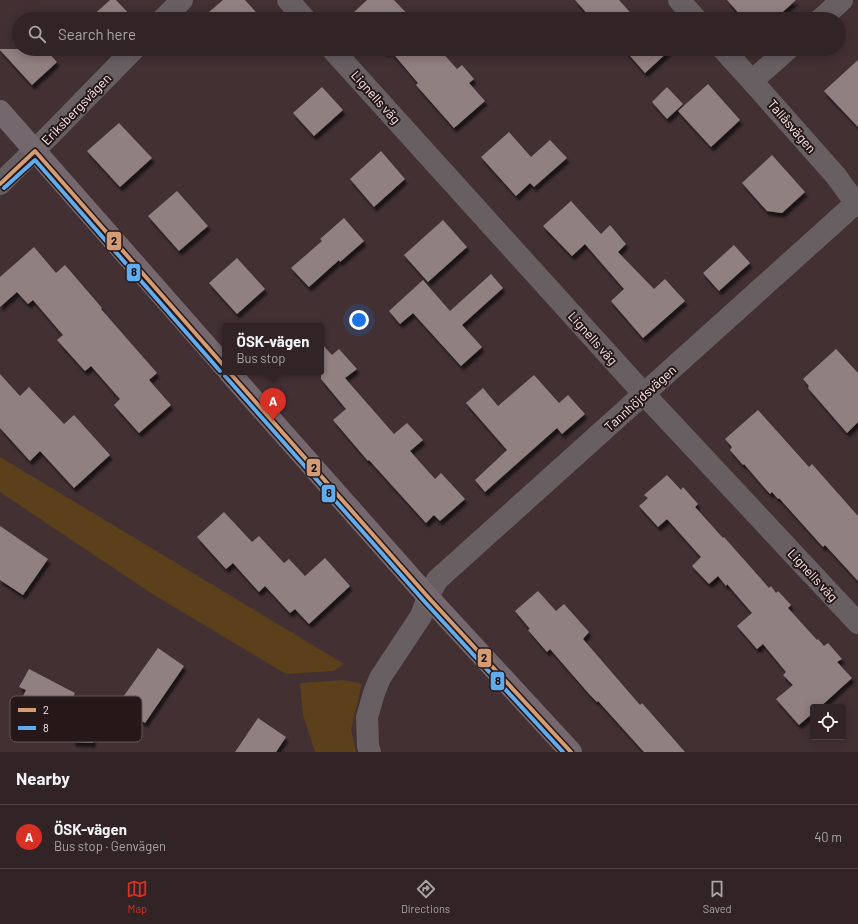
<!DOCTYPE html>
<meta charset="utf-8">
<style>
:root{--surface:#322426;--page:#3a2c2e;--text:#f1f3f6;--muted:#a8a4a7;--line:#4d4143;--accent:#d93025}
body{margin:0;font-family:Barlow,sans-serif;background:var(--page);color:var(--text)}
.controls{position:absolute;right:12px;bottom:12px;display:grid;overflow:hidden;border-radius:4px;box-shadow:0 2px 10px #0003}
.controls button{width:36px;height:36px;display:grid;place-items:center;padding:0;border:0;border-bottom:1px solid var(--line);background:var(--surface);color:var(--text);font:20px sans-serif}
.you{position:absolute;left:359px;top:320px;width:14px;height:14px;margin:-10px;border:3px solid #fff;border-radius:50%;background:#1a73e8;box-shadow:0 0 0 6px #1a73e833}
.badge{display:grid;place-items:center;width:26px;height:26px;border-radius:50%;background:var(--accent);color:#fff;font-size:13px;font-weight:700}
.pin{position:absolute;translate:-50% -33px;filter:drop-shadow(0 1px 2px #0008)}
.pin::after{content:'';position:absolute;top:21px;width:14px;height:12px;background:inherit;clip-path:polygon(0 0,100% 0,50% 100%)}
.popup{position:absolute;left:222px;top:323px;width:102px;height:52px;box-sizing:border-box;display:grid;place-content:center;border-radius:4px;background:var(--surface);filter:drop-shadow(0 1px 3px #0005);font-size:13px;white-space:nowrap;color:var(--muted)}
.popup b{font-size:15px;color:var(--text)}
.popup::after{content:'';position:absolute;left:50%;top:100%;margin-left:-8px;border:8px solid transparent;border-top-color:var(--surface)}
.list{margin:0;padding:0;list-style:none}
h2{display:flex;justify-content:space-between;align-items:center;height:52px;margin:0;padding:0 16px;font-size:17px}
h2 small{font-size:13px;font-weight:400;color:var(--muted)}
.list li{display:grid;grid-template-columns:26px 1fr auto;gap:12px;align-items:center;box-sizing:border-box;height:64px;padding:0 16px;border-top:1px solid var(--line)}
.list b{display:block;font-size:15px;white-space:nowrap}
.list p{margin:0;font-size:13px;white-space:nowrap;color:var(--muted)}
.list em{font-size:13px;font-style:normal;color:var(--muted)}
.icon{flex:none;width:22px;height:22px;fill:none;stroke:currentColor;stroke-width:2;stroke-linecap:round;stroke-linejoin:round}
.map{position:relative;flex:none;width:858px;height:752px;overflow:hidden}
.search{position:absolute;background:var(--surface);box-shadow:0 2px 10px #0003;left:12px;right:12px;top:12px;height:44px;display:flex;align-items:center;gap:10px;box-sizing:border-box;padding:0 14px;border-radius:22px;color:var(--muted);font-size:15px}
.sheet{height:116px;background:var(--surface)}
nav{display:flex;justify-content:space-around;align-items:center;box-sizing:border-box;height:56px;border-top:1px solid var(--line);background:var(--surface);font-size:11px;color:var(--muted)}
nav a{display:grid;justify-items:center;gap:2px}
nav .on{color:var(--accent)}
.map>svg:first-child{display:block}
.green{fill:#5c401c}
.building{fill:#90807f;filter:url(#shadow)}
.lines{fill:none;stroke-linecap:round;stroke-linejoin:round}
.street{stroke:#685f63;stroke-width:22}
.secondary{stroke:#74686e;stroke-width:22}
.bus-1-casing{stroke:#261718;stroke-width:7}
.bus-2-casing{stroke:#261718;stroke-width:7}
.bus-1{stroke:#d39c74;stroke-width:4}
.bus-2{stroke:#60acee;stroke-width:4}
.labels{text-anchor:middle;stroke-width:4;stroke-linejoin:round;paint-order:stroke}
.street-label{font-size:13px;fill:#fdebec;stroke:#261718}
.key{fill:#261718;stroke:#665758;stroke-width:1}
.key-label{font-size:11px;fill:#fdebec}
.line-badge{stroke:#261718;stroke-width:1.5}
.pale-badge-label{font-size:11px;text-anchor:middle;font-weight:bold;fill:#111}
</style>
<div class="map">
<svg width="858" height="752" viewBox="0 0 858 752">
<defs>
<filter id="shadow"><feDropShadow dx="2.5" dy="4.5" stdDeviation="1" flood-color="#0009"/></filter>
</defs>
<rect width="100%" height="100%" fill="#423033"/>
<g class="green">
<path d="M 0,457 L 344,664 L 333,671 L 286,674 L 154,595 L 0,492 Z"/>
<path d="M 344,680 L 362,684 L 351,730 L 356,752 L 315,752 L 303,715 L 300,683 Z"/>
</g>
<g class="building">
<path d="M 110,0 L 116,0 L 134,19 L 89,19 Z"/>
<path d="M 223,0 L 245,0 L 262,19 L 215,19 L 209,12 Z"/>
<path d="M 367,0 L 394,0 L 412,19 L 355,19 L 351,15 Z"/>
<path d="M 575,0 L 619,0 L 636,19 L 592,19 Z"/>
<path d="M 727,0 L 796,0 L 775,19 L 744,19 Z"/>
<path d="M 0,49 L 45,49 L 57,62 L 32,85 L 0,50 Z"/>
<path d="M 382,49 L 439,49 L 457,69 L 462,65 L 474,79 L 469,83 L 485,101 L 454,128 L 416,85 L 418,83 L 390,50 L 386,53 Z"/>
<path d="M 624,49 L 671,49 L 645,73 Z"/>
<path d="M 858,60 L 858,127 L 824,91 Z"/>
<path d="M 708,84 L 740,120 L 711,147 L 678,111 Z"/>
<path d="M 322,87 L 343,110 L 314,136 L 293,113 Z"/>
<path d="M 667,87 L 683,104 L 667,119 L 652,102 Z"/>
<path d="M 119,123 L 152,158 L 120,187 L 87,151 Z"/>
<path d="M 509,132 L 531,157 L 550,140 L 567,158 L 534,187 L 530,183 L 516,196 L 481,157 Z"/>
<path d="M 381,151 L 405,179 L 374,207 L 350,179 Z"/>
<path d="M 772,155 L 805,192 L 782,213 L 767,211 L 742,183 Z"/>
<path d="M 177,191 L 208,226 L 179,251 L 148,216 Z"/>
<path d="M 571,201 L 601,234 L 610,225 L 626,244 L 618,252 L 654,289 L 665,279 L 685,301 L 643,338 L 611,301 L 624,289 L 585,244 L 572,256 L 543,226 Z"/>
<path d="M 344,218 L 364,241 L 340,262 L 339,260 L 309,287 L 291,268 L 322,241 L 320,239 Z"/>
<path d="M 443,220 L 467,247 L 428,282 L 404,255 Z"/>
<path d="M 734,245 L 750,263 L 719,291 L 703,273 Z"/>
<path d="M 34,247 L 56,273 L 65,265 L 102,308 L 101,309 L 157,373 L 149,380 L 171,405 L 139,433 L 114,405 L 120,399 L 91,366 L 85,371 L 57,340 L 63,335 L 33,300 L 28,304 L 17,292 L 0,307 L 0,277 Z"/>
<path d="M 237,258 L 265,289 L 237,314 L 209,283 Z"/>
<path d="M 491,274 L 503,288 L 462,325 L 482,347 L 461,366 L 413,313 L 400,324 L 389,311 L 423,280 L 450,311 Z"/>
<path d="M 321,343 L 332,355 L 339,349 L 357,369 L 345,378 L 394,434 L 407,423 L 423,440 L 410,451 L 435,479 L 441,473 L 465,499 L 440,521 L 434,515 L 426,523 L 369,460 L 368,461 L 333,420 L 346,409 L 321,379 Z"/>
<path d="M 836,349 L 858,373 L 858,422 L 847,433 L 808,388 L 809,386 L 803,379 Z"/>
<path d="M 0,374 L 20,396 L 29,387 L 64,424 L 74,415 L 110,455 L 74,488 L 40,451 L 30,461 L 0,428 Z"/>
<path d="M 534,375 L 559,403 L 568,395 L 585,414 L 562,434 L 557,428 L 485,492 L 475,480 L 507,450 L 466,403 L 483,388 L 498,406 Z"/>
<path d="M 758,410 L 809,467 L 812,464 L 858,516 L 858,581 L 825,545 L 823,547 L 779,498 L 778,499 L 772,492 L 770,494 L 744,464 L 743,465 L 730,450 L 732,447 L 725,439 Z"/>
<path d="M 667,475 L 681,490 L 683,487 L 698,504 L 695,507 L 723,538 L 724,537 L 769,588 L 771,586 L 776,593 L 778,591 L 791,605 L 788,608 L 817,640 L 818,639 L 824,646 L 828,643 L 842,659 L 837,662 L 852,678 L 820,707 L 813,707 L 813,713 L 799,725 L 776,699 L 793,685 L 783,675 L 786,672 L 763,644 L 757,649 L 737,626 L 752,613 L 727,584 L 726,586 L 718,576 L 709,584 L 692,566 L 701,557 L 667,519 L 658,527 L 639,506 L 648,498 L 644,495 Z"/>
<path d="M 224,512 L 252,542 L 259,536 L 284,563 L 289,559 L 305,576 L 325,558 L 350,586 L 309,624 L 295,609 L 290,613 L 265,586 L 259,592 L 233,563 L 226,569 L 197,537 Z"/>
<path d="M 0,526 L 48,559 L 23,595 L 0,580 Z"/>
<path d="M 538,591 L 556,611 L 564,604 L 589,632 L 583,639 L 640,705 L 642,703 L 685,752 L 644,752 L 598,701 L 597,702 L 590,695 L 550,649 L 547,652 L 528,630 L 530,629 L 515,611 Z"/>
<path d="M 158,648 L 184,666 L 145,723 L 118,704 Z"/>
<path d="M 29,669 L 75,693 L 66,709 L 94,710 L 93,743 L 73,742 L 73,727 L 42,710 L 41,711 L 21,700 L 26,690 L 19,687 Z"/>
<path d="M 258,718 L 286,737 L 276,752 L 235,752 Z"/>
</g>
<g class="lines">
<g class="street">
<path d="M 288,0 L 305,19"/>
<path d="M 679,0 L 696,19"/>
<path d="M 163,19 L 182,0"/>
<path d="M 821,19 L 842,0"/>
<path d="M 332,49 L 644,394 L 858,623"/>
<path d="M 723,49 L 752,81 L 836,176 L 858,206"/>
<path d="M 752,81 L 788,49"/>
<path d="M 0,184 L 49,136 L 134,49"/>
<path d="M 370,752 L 368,746 L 367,717 L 374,693 L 380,678 L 421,616 L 428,597 L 437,580 L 856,203"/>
</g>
<g class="secondary">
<path d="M 0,111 L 225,367"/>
<path d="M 229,372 L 428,597 L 571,752"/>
</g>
<g class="bus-1-casing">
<g id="bus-1">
<path d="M 0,184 L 35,151 L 225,367"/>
<path d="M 229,372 L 428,597 L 571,752"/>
</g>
</g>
<g class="bus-2-casing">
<g id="bus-2">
<path d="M 4,188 L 35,160 L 220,371"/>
<path d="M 225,376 L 424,601 L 563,752"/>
</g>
</g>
<use href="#bus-1" class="bus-1"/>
<use href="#bus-2" class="bus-2"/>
</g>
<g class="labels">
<g class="street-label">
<text transform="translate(376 97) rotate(48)" y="5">Lignells väg</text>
<text transform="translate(76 109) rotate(-46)" y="5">Eriksbergsvägen</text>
<text transform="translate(792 126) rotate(49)" y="5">Tallåsvägen</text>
<text transform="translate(593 338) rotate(48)" y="5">Lignells väg</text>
<text transform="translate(640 398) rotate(-42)" y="5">Tannhöjdsvägen</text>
<text transform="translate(813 575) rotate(47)" y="5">Lignells väg</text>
</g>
</g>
<rect x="10" y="696" width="132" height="46" rx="6" class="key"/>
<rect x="18" y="708" width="18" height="4" fill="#d39c74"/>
<rect x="18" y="726" width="18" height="4" fill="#60acee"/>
<g class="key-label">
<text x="43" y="714">2</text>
<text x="43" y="732">8</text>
</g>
<g class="line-badge">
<rect x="106" y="231" width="16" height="20" rx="4" fill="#d39c74"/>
<rect x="126" y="263" width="15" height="19" rx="4" fill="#60acee"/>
<rect x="306" y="458" width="15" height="19" rx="4" fill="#d39c74"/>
<rect x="321" y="484" width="15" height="19" rx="4" fill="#60acee"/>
<rect x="477" y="648" width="15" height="20" rx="4" fill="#d39c74"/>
<rect x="490" y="671" width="15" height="20" rx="4" fill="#60acee"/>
</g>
<g class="pale-badge-label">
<text x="114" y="245">2</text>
<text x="134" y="276">8</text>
<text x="314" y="472">2</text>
<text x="329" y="497">8</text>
<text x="484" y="662">2</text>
<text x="498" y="685">8</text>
</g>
</svg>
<div class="controls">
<button><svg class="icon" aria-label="locate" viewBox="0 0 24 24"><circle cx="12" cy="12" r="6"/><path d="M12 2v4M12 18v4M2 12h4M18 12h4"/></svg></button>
</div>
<div class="you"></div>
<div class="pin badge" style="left:273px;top:421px">A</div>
<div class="popup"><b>ÖSK-vägen</b>Bus stop</div>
<div class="search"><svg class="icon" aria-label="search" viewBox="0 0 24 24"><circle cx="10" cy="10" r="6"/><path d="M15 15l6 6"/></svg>Search here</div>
</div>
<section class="sheet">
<h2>Nearby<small></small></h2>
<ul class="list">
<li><span class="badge">A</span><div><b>ÖSK-vägen</b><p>Bus stop · Genvägen</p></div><em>40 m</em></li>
</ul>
</section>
<nav>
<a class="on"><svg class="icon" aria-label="map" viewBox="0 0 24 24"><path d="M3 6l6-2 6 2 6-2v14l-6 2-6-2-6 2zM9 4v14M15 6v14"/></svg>Map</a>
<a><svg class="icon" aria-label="directions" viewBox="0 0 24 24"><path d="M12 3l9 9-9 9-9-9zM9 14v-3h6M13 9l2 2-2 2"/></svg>Directions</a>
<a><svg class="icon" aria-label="saved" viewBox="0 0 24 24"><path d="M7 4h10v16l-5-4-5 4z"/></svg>Saved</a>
</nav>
